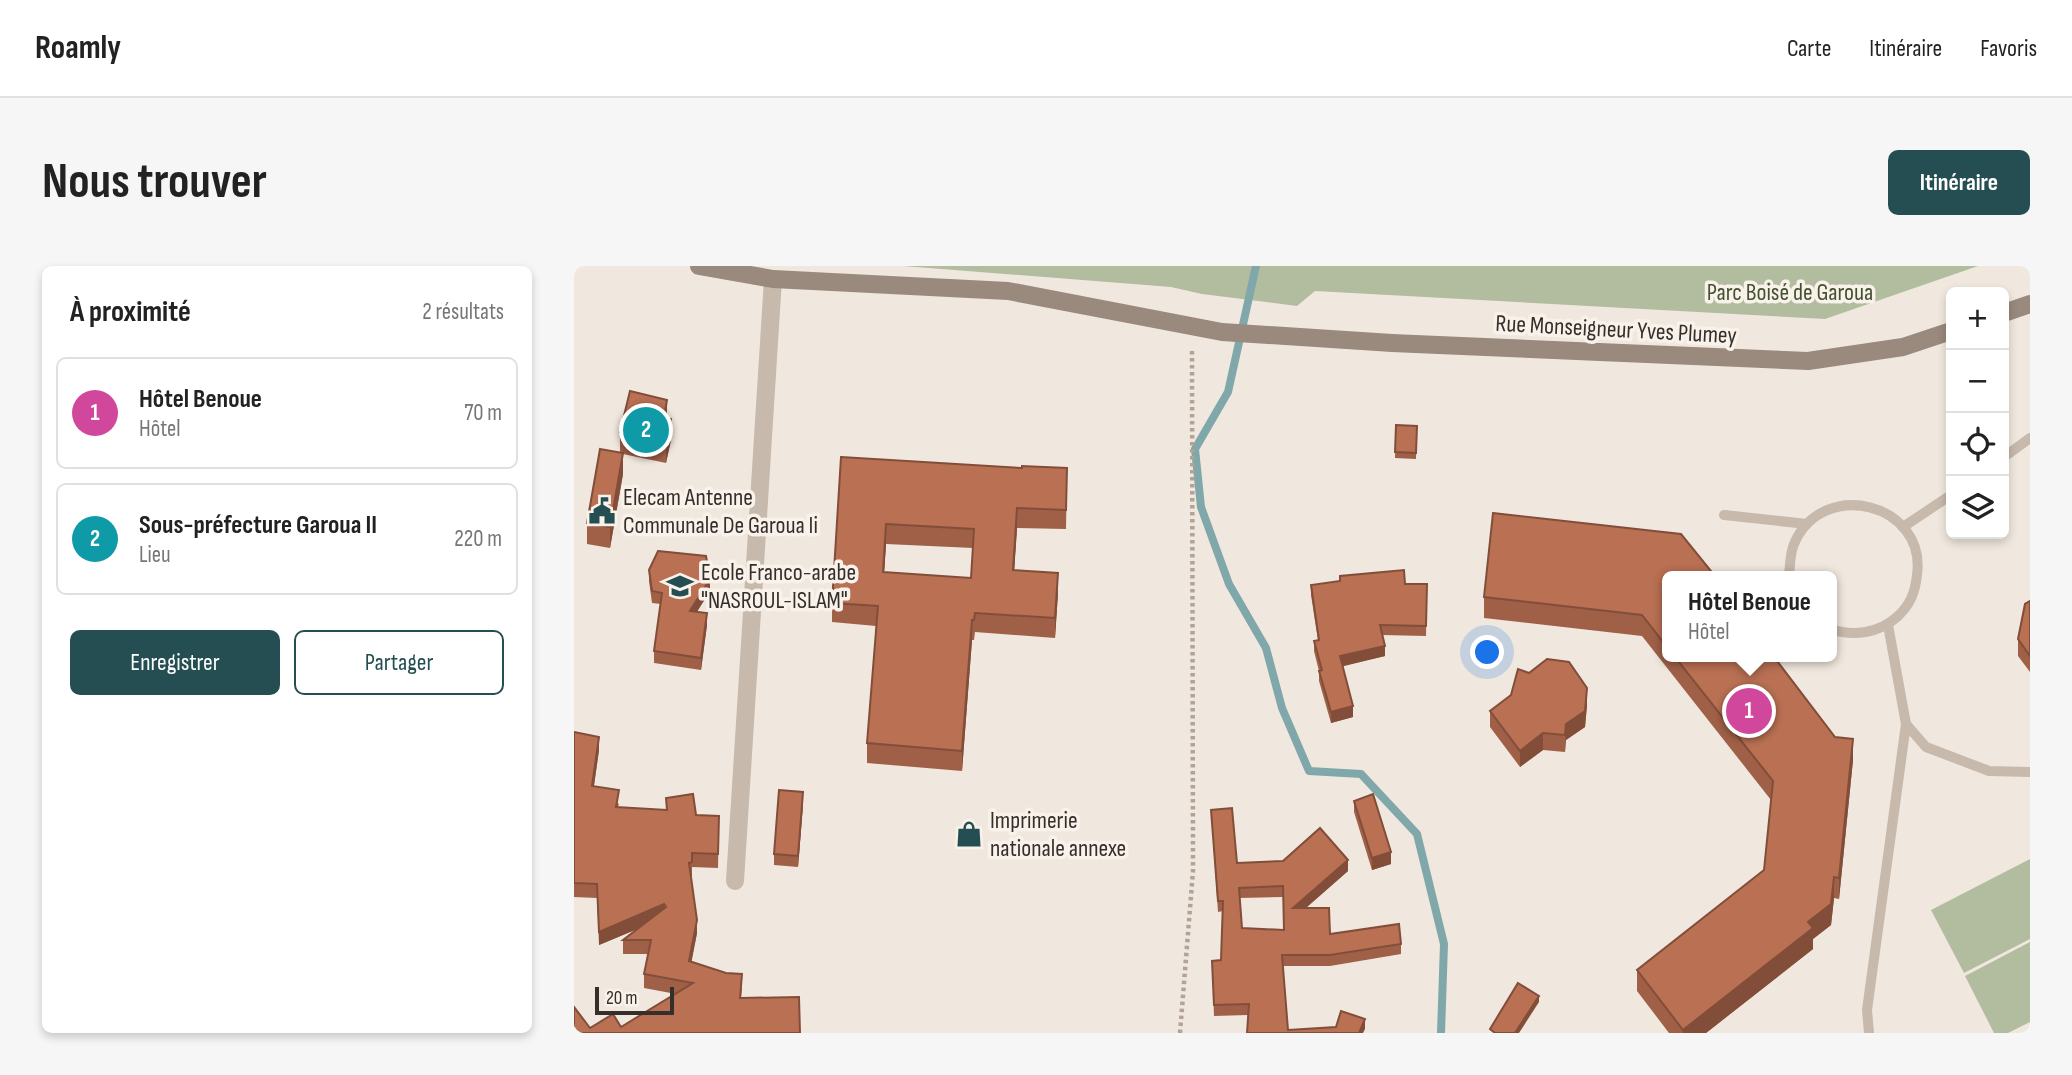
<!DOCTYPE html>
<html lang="fr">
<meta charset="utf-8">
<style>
:root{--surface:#fff;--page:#f6f6f6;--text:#222;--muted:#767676;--line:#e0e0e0;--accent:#244e52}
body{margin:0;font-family:"Sofia Sans Condensed",sans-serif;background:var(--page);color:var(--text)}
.controls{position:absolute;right:21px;top:21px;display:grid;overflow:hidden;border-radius:10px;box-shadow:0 4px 10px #0003}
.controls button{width:63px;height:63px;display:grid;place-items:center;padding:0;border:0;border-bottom:2px solid var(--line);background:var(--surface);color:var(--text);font:35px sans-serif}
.scale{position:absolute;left:21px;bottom:18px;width:79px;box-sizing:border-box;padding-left:7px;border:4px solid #352e2a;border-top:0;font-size:19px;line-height:24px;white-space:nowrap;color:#352e2a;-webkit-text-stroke:5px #f8f2ea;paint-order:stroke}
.you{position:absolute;left:914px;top:387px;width:24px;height:24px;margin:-18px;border:5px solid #fff;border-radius:50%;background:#1a73e8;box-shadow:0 0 0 10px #1a73e833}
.badge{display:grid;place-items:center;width:46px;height:46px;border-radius:50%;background:var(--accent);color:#fff;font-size:23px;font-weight:700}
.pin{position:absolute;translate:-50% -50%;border:4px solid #fff;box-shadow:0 2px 7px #0006}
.popup{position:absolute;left:1088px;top:305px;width:175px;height:91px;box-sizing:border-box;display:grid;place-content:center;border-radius:10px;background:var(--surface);filter:drop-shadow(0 2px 5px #0005);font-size:23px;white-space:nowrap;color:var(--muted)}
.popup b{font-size:26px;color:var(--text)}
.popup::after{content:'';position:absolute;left:50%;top:100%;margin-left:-14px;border:14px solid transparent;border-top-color:var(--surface)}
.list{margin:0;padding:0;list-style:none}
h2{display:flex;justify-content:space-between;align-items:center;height:91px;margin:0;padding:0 28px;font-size:30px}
h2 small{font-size:23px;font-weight:400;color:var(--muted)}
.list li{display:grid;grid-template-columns:46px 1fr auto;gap:21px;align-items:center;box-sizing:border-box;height:112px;margin:0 14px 14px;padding:0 14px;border:2px solid var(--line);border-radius:10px}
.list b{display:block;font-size:26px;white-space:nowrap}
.list p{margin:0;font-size:23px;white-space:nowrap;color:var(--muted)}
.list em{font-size:23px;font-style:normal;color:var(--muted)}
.actions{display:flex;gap:14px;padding:21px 28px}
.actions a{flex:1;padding:16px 0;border:2px solid var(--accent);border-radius:10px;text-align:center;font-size:24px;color:var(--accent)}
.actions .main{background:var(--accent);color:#fff}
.icon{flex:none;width:38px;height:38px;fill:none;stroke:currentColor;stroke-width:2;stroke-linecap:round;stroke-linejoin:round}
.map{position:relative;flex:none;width:1456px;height:767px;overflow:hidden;border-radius:10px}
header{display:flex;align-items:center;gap:42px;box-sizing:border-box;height:98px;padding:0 35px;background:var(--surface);border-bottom:2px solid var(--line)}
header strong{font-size:33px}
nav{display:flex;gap:38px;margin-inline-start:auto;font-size:24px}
.intro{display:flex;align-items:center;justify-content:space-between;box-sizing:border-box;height:168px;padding:0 42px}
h1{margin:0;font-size:49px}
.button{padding:18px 32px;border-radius:10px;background:var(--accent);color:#fff;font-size:24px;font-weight:700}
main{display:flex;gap:42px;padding:0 42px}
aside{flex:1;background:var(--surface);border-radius:10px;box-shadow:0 4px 10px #0003}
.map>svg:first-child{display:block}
.green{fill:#b2bda0}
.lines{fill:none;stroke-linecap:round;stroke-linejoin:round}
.stream{stroke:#80a7aa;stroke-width:8}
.path{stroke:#b2a396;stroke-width:4.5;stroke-dasharray:3.5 3.5;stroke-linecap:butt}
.service{stroke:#c7b9ab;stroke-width:10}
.minor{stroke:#c7b9ab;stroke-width:18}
.secondary{stroke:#9a897d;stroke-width:18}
.wall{fill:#9f6047;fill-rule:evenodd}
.shaded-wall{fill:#824e3a}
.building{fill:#b97053;stroke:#824e3a;stroke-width:2;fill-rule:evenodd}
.labels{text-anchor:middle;stroke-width:7;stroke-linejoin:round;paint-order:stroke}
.park-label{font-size:24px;fill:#445130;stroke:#f8f2ea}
.street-label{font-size:24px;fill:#352e2a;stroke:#f8f2ea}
.poi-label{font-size:24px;fill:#352e2a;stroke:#f8f2ea;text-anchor:start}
</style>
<header>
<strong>Roamly</strong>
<nav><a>Carte</a><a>Itinéraire</a><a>Favoris</a></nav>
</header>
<div class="intro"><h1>Nous trouver</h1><a class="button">Itinéraire</a></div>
<main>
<aside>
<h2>À proximité<small>2 résultats</small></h2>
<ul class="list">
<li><span class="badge" style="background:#d1479c">1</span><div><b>Hôtel Benoue</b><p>Hôtel</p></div><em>70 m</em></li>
<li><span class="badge" style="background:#0f9aa8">2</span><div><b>Sous-préfecture Garoua II</b><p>Lieu</p></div><em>220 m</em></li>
</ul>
<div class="actions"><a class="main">Enregistrer</a><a>Partager</a></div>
</aside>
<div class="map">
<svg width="1456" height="767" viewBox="0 0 1456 767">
<rect width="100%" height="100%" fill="#f0e8de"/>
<g class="green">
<path d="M 329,0 L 1404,0 L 1251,53 L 741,25 L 723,40 L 628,28 L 597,21 Z"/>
<path d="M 1456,593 L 1456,673 L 1390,707 L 1357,644 Z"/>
<path d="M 1456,676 L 1456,756 L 1434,767 L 1420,767 L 1391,710 Z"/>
</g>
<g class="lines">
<path class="stream" d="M 682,0 L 654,126 L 621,183 L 627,241 L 655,318 L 692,382 L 708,442 L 735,505 L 787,508 L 843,568 L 870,678 L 867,767"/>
<path class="path" d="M 606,767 L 619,605 L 618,82"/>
<g class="service">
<path d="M 1430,191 L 1456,172"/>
<path d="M 1150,249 L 1233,258"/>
<path d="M 1329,261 L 1377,229"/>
<path d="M 1215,310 C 1216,300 1216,287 1220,278 C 1248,211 1353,237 1343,309 C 1341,327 1336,339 1323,351 C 1305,367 1279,371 1257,363"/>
<path d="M 1314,359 L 1332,458 L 1352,481 L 1415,505 L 1456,506"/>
<path d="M 1295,767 L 1293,744 L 1332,458"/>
</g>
<path class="minor" d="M 161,615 L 199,13"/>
<g class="secondary">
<path d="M 125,0 L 199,13 L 434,25 L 648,66 L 818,77 L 1234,95 L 1329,81 L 1377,65"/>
<path d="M 1430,47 L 1456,38"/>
</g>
</g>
<g class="wall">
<path d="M 93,153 L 97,174 L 92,197 L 49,188 L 49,208 L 36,282 L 13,278 L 13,257 L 46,187 L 46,166 Z"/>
<path d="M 822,159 L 843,160 L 842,193 L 821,192 Z"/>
<path d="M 267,191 L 448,202 L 493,202 L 492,263 L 443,262 L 440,304 L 484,327 L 481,372 L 401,366 L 400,374 L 398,374 L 388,505 L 293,497 L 293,477 L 302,360 L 258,356 L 258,337 ZM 312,278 L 399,282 L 397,312 L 310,306 Z"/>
<path d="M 75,304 L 136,325 L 123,346 L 133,359 L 127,404 L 80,397 L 80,385 L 87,338 L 78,337 L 75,315 Z"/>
<path d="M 1093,310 L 1093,391 L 1200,391 L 1279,494 L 1265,633 L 1260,632 L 1257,659 L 1239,673 L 1239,683 L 1132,767 L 1095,767 L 1063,725 L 1063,704 L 1190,604 L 1197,534 L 1068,370 L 910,352 L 910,331 Z"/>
<path d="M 853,318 L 852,370 L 808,369 L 811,390 L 768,400 L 779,451 L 757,457 L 745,415 L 745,405 L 740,385 L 740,375 L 744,374 L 737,329 L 737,319 Z"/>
<path d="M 1456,335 L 1456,406 L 1444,390 L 1444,373 Z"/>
<path d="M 1013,439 L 1011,461 L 992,474 L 991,486 L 969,484 L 946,501 L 916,461 L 916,445 Z"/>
<path d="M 0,466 L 25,484 L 20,520 L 45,538 L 44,541 L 92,544 L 92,532 L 122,549 L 145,550 L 144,602 L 118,601 L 118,610 L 117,610 L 123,667 L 117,696 L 168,722 L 167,732 L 226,767 L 16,762 L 47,761 L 102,728 L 70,722 L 70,708 L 74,688 L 49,688 L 49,674 L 63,663 L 25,679 L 23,632 L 0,631 Z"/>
<path d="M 780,535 L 817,598 L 798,604 L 780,546 Z"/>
<path d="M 229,538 L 224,601 L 200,599 L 200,588 Z"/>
<path d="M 637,544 L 663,597 L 774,605 L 732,642 L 756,668 L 827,678 L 827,688 L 756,700 L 709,700 L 714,764 L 791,763 L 673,767 L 674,749 L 640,750 L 638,695 L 647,694 L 649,645 L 644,646 ZM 709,631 L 710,664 L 668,662 L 665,632 Z"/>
</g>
<g class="shaded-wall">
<path d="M 93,134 L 93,155 L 90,152 Z"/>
<path d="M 97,153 L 97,174 L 92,197 L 92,177 Z"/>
<path d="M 49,187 L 49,208 L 36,282 L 36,261 Z"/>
<path d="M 443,242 L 443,262 L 439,324 L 439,304 Z"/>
<path d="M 312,258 L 312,278 L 309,326 L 309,306 Z"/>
<path d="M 484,307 L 484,327 L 481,372 L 481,352 Z"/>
<path d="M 136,313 L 136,325 L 116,356 L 116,345 Z"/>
<path d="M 133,347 L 133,359 L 127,404 L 127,392 Z"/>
<path d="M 398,354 L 398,374 L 388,505 L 388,485 Z"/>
<path d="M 811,380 L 811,390 L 766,401 L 766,390 Z"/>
<path d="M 1013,422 L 1013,439 L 1011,461 L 992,474 L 991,486 L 992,458 Z"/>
<path d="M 779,440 L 779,451 L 757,457 L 757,446 Z"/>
<path d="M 969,467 L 969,484 L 946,501 L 946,485 Z"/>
<path d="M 25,471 L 25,484 L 18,533 L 18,520 Z"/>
<path d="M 1279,473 L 1279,494 L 1265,633 L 1265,612 Z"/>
<path d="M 229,526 L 229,538 L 224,601 L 224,590 Z"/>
<path d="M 817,586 L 817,598 L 798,604 L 798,592 Z"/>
<path d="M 774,594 L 774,605 L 719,653 L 719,642 Z"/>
<path d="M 1260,611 L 1260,632 L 1257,659 L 1239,673 L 1239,683 L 1132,767 L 1109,767 L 1109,764 L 1234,656 Z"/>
<path d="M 90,638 L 90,652 L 25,679 L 25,666 Z"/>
<path d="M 123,654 L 123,667 L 115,709 L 115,695 Z"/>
<path d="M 965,730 L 965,736 L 945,767 L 941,767 Z"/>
<path d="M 791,753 L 791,763 L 789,767 L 785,767 Z"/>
</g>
<g class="building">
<path d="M 56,125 L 93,134 L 90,152 L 97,153 L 92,177 L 46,166 Z"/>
<path d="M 822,159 L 843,160 L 842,187 L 821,186 Z"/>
<path d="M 26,183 L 49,187 L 36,261 L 13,257 Z"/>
<path d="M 267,191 L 448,202 L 448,200 L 493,202 L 492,244 L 443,242 L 439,304 L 484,307 L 481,352 L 401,347 L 400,354 L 398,354 L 388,485 L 293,477 L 304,340 L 258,337 ZM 312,258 L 400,263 L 397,312 L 309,306 Z"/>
<path d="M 919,247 L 1107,268 L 1141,310 L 1093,310 L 1093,381 L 1068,349 L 910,331 Z"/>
<path d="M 84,285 L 132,290 L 136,313 L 116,345 L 133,347 L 127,392 L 80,385 L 88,327 L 78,325 L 75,304 Z"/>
<path d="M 830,304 L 831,318 L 853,318 L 852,360 L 806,359 L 811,380 L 766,390 L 779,440 L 757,446 L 745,405 L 748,404 L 740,375 L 745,374 L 737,319 L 766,315 L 766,310 Z"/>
<path d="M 1456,335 L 1456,390 L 1444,373 L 1451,338 Z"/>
<path d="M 1101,391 L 1200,391 L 1261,471 L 1279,473 L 1265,612 L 1260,611 L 1257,638 L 1234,656 L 1239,662 L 1109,764 L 1063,704 L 1190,604 L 1199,515 Z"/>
<path d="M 973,393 L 995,396 L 1013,422 L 1011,445 L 992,458 L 991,469 L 969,467 L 946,485 L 916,445 L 937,429 L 944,403 L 955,407 Z"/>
<path d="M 0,466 L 25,471 L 18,520 L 45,524 L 42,541 L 93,544 L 92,532 L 119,528 L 122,549 L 145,550 L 144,588 L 118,587 L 118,596 L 115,597 L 123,654 L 115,695 L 152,707 L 168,708 L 166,732 L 225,731 L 226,767 L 0,767 L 0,741 L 16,762 L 39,748 L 47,761 L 119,717 L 70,708 L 77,674 L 49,674 L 92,641 L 90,638 L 25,666 L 23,618 L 0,617 Z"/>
<path d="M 205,524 L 229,526 L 224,590 L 200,588 Z"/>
<path d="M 799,528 L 817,586 L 798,592 L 780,535 Z"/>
<path d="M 658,542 L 663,597 L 709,595 L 746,562 L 774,594 L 719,642 L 755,642 L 756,668 L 825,658 L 827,678 L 756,689 L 708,689 L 714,764 L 762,761 L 767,745 L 791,753 L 785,767 L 673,767 L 675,738 L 640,739 L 638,695 L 647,694 L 649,635 L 644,635 L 637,544 ZM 709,620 L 710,664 L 668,662 L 665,622 Z"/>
<path d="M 944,717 L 965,730 L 941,767 L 921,767 L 916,763 Z"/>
</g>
<defs>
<g id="civic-bare" transform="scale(2.1)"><path d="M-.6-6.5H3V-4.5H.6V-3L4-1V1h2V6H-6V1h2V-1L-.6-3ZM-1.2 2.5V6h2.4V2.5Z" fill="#244e52" stroke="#f8f2ea" stroke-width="2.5" paint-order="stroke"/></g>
<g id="school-bare" transform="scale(2.1)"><path d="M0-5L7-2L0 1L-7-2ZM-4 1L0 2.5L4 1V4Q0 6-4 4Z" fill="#244e52" stroke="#f8f2ea" stroke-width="2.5" paint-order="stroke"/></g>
<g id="shop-bare" transform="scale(2.1)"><path d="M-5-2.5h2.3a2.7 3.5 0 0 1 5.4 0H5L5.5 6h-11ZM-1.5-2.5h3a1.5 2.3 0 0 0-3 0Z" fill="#244e52" stroke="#f8f2ea" stroke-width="2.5" paint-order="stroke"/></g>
</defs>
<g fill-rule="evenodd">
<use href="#civic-bare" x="28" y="245"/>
<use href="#school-bare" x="106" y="320"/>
<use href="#shop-bare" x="395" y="568"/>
</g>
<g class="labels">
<g class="park-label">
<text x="1216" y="34">Parc Boisé de Garoua</text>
</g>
<g class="street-label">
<text transform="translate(1042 63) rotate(3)" y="8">Rue Monseigneur Yves Plumey</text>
</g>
<g class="poi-label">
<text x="49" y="239">Elecam Antenne<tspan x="49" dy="28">Communale De Garoua Ii</tspan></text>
<text x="127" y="314">Ecole Franco-arabe<tspan x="127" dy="28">"NASROUL-ISLAM"</tspan></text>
<text x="416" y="562">Imprimerie<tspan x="416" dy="28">nationale annexe</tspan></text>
</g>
</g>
</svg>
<div class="controls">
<button>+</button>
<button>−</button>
<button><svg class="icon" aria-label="locate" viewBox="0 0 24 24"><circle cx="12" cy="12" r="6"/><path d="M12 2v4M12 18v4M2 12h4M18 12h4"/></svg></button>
<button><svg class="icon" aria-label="layers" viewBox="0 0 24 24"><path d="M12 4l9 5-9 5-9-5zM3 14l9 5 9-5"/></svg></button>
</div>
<div class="scale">20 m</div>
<div class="you"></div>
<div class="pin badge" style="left:1175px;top:445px;background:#d1479c">1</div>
<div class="popup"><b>Hôtel Benoue</b>Hôtel</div>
<div class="pin badge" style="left:72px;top:164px;background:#0f9aa8">2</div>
</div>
</main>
